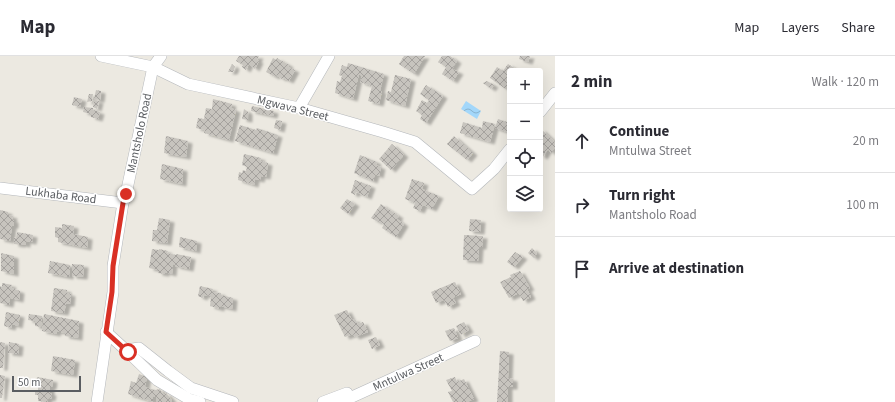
<!DOCTYPE html>
<meta charset="utf-8">
<style>
:root{--surface:#fff;--page:#f7f7f7;--text:#2b2b33;--muted:#7c7c81;--line:#e1e1e2}
body{margin:0;font-family:"Source Sans 3",sans-serif;background:var(--page);color:var(--text)}
.controls{position:absolute;right:12px;top:12px;display:grid;overflow:hidden;border-radius:4px;box-shadow:0 4px 16px #0002}
.controls button{width:36px;height:36px;display:grid;place-items:center;padding:0;border:0;border-bottom:1px solid var(--line);background:var(--surface);color:var(--text);font:20px sans-serif}
.scale{position:absolute;left:12px;bottom:10px;width:69px;box-sizing:border-box;padding-left:4px;border:2px solid #5a5d61;border-top:0;font-size:11px;line-height:14px;white-space:nowrap;color:#5a5d61;-webkit-text-stroke:3px #fff;paint-order:stroke}
.stop{position:absolute;width:12px;height:12px;margin:-9px;border:3px solid #d93025;border-radius:50%;background:#fff}
.stop.end{background:#d93025;border-color:#fff;box-shadow:0 1px 4px #0008}
.list{margin:0;padding:0;list-style:none}
h2{display:flex;justify-content:space-between;align-items:center;height:52px;margin:0;padding:0 16px;font-size:17px}
h2 small{font-size:13px;font-weight:400;color:var(--muted)}
.list li{display:grid;grid-template-columns:26px 1fr auto;gap:12px;align-items:center;box-sizing:border-box;height:64px;padding:0 16px;border-top:1px solid var(--line)}
.list b{display:block;font-size:15px;white-space:nowrap}
.list p{margin:0;font-size:13px;white-space:nowrap;color:var(--muted)}
.list em{font-size:13px;font-style:normal;color:var(--muted)}
.icon{flex:none;width:22px;height:22px;fill:none;stroke:currentColor;stroke-width:2;stroke-linecap:round;stroke-linejoin:round}
.map{position:relative;flex:none;width:555px;height:346px;overflow:hidden}
header{display:flex;align-items:center;gap:24px;box-sizing:border-box;height:56px;padding:0 20px;background:var(--surface);border-bottom:1px solid var(--line)}
header strong{font-size:19px}
nav{display:flex;gap:22px;margin-inline-start:auto;font-size:14px}
main{display:flex}
aside{flex:1;background:var(--surface)}
.map>svg:first-child{display:block}
.water{fill:url(#water-waves)}
.building{fill:url(#building-cross-hatch);filter:url(#shadow)}
.lines{fill:none;stroke-linecap:round;stroke-linejoin:round}
.minor-casing{stroke:#b4b7bb;stroke-width:12}
.minor{stroke:#fff;stroke-width:11}
.route{stroke:#d93025;stroke-width:5}
.labels{text-anchor:middle;stroke-width:3;stroke-linejoin:round;paint-order:stroke}
.street-label{font-size:12px;fill:#5a5d61;stroke:#fff}
</style>
<header>
<strong>Map</strong>
<nav><a>Map</a><a>Layers</a><a>Share</a></nav>
</header>
<main>
<div class="map">
<svg width="555" height="346" viewBox="0 0 555 346">
<defs>
<pattern id="water-waves" width="16" height="10" patternUnits="userSpaceOnUse"><rect width="16" height="10" fill="#a3d7fa"/><path d="M0 5q4-4 8 0t8 0" fill="none" stroke="#88b2ce"/></pattern>
<pattern id="building-cross-hatch" width="8" height="8" patternUnits="userSpaceOnUse"><rect width="8" height="8" fill="#c7c4be"/><path d="M0 0l8 8M0 8l8-8" fill="none" stroke="#a5a29e"/></pattern>
<filter id="shadow"><feDropShadow dx="4.5" dy="2.5" stdDeviation="1" flood-color="#0004"/></filter>
</defs>
<rect width="100%" height="100%" fill="#ece9e1"/>
<path class="water" d="M 466,45 L 481,55 L 477,63 L 461,53 Z"/>
<g class="building">
<path d="M 239,0 L 259,0 L 257,4 L 259,5 L 255,13 L 249,8 L 246,14 L 242,11 L 243,9 L 236,5 Z"/>
<path d="M 404,0 L 425,0 L 414,18 L 399,8 Z"/>
<path d="M 442,0 L 450,0 L 457,5 L 452,13 L 459,16 L 453,25 L 442,18 L 446,11 L 438,6 Z"/>
<path d="M 520,0 L 530,0 L 528,6 L 519,3 Z"/>
<path d="M 273,2 L 276,4 L 277,2 L 289,9 L 288,11 L 295,14 L 289,25 L 283,22 L 282,23 L 276,19 L 275,21 L 266,16 Z"/>
<path d="M 348,7 L 384,18 L 380,35 L 382,35 L 379,48 L 368,45 L 372,30 L 360,26 L 362,20 L 359,18 L 353,43 L 335,37 L 337,25 L 340,26 L 342,20 L 339,19 L 342,9 L 347,11 Z"/>
<path d="M 232,8 L 235,11 L 233,16 L 228,16 Z"/>
<path d="M 508,8 L 519,15 L 510,15 L 510,36 L 490,22 L 497,11 L 503,15 Z"/>
<path d="M 395,19 L 411,23 L 405,50 L 386,44 L 388,35 L 391,36 Z"/>
<path d="M 487,25 L 494,29 L 491,33 L 483,27 Z"/>
<path d="M 426,29 L 443,40 L 426,67 L 420,63 L 422,59 L 416,55 L 422,44 L 427,47 L 429,44 L 420,38 Z"/>
<path d="M 96,34 L 101,35 L 100,44 L 94,43 Z"/>
<path d="M 89,38 L 93,38 L 92,45 L 87,46 Z"/>
<path d="M 74,41 L 82,43 L 80,51 L 72,49 Z"/>
<path d="M 213,43 L 232,48 L 231,52 L 236,54 L 229,84 L 204,77 L 205,74 L 196,72 L 198,62 L 204,63 L 206,52 L 212,53 Z"/>
<path d="M 94,44 L 99,45 L 97,53 L 93,51 Z"/>
<path d="M 252,50 L 274,55 L 273,60 L 251,55 Z"/>
<path d="M 84,51 L 93,52 L 93,54 L 100,56 L 98,63 L 91,61 L 91,58 L 83,56 Z"/>
<path d="M 244,53 L 248,56 L 248,64 L 242,63 Z"/>
<path d="M 498,63 L 510,67 L 510,77 L 495,72 Z"/>
<path d="M 276,64 L 282,65 L 280,74 L 274,72 Z"/>
<path d="M 483,65 L 495,68 L 490,86 L 460,77 L 463,66 L 482,72 Z"/>
<path d="M 240,69 L 256,74 L 257,72 L 278,79 L 273,97 L 235,85 Z"/>
<path d="M 541,73 L 555,86 L 555,93 L 551,97 L 548,93 L 543,101 L 540,99 L 540,75 Z"/>
<path d="M 166,80 L 188,85 L 186,101 L 164,97 Z"/>
<path d="M 454,80 L 473,97 L 467,104 L 447,88 Z"/>
<path d="M 392,88 L 404,99 L 391,114 L 379,103 Z"/>
<path d="M 244,98 L 261,102 L 260,105 L 268,107 L 266,121 L 261,120 L 260,124 L 255,123 L 254,129 L 238,124 L 239,116 L 242,117 L 243,114 L 246,115 L 247,111 L 242,109 Z"/>
<path d="M 360,99 L 377,106 L 376,109 L 381,111 L 379,120 L 375,118 L 373,125 L 354,117 Z"/>
<path d="M 162,108 L 183,113 L 182,128 L 160,123 Z"/>
<path d="M 412,123 L 424,127 L 422,133 L 439,140 L 432,153 L 423,149 L 420,155 L 413,152 L 415,147 L 405,143 Z"/>
<path d="M 355,124 L 371,130 L 367,141 L 356,136 L 355,139 L 351,137 Z"/>
<path d="M 347,143 L 355,148 L 348,158 L 340,152 Z"/>
<path d="M 381,148 L 399,160 L 397,163 L 404,168 L 396,181 L 382,172 L 384,168 L 379,165 L 378,166 L 371,162 Z"/>
<path d="M 0,154 L 8,156 L 8,159 L 13,160 L 12,164 L 14,164 L 14,170 L 12,170 L 10,185 L 0,183 Z"/>
<path d="M 159,162 L 170,164 L 167,187 L 152,185 L 153,174 L 157,174 Z"/>
<path d="M 470,163 L 481,164 L 480,176 L 469,175 Z"/>
<path d="M 62,168 L 74,170 L 73,178 L 88,181 L 87,192 L 58,186 L 58,182 L 55,181 L 55,171 L 62,172 Z"/>
<path d="M 17,176 L 33,179 L 32,186 L 26,185 L 26,189 L 21,188 L 21,189 L 14,188 L 14,181 L 16,182 Z"/>
<path d="M 464,179 L 483,180 L 482,191 L 479,191 L 478,205 L 463,204 Z"/>
<path d="M 180,181 L 197,185 L 196,195 L 179,191 Z"/>
<path d="M 532,192 L 537,197 L 534,202 L 528,197 Z"/>
<path d="M 152,193 L 159,194 L 159,193 L 168,195 L 167,197 L 176,199 L 176,198 L 191,201 L 189,213 L 175,210 L 176,209 L 173,208 L 172,218 L 165,216 L 165,218 L 158,217 L 158,214 L 149,212 Z"/>
<path d="M 515,196 L 523,201 L 514,211 L 507,206 Z"/>
<path d="M 1,197 L 14,200 L 14,218 L 1,215 Z"/>
<path d="M 50,205 L 70,209 L 69,221 L 48,217 Z"/>
<path d="M 72,208 L 84,209 L 83,221 L 72,220 Z"/>
<path d="M 520,215 L 530,232 L 527,233 L 531,241 L 523,245 L 519,237 L 509,242 L 500,226 L 511,221 L 510,219 Z"/>
<path d="M 455,226 L 461,238 L 453,242 L 456,247 L 448,251 L 444,244 L 436,247 L 431,236 Z"/>
<path d="M 2,227 L 12,229 L 11,232 L 20,235 L 19,244 L 10,242 L 9,249 L 0,247 L 0,230 L 2,231 Z"/>
<path d="M 200,230 L 213,233 L 212,236 L 221,237 L 221,239 L 233,242 L 232,253 L 220,250 L 220,253 L 210,250 L 211,240 L 204,239 L 203,242 L 198,240 Z"/>
<path d="M 54,232 L 67,234 L 67,237 L 71,238 L 70,248 L 66,248 L 64,257 L 51,255 Z"/>
<path d="M 347,254 L 352,264 L 355,263 L 358,268 L 363,266 L 368,276 L 355,281 L 353,278 L 345,281 L 334,259 Z"/>
<path d="M 6,256 L 20,259 L 18,270 L 12,268 L 11,272 L 4,270 Z"/>
<path d="M 29,258 L 42,260 L 41,271 L 35,270 L 35,265 L 28,264 Z"/>
<path d="M 44,258 L 79,265 L 78,282 L 65,280 L 65,277 L 57,275 L 56,278 L 42,275 Z"/>
<path d="M 464,266 L 469,274 L 461,279 L 456,270 Z"/>
<path d="M 454,272 L 458,282 L 450,285 L 445,275 Z"/>
<path d="M 376,281 L 380,289 L 372,293 L 368,284 Z"/>
<path d="M 0,286 L 5,287 L 3,312 L 0,312 Z"/>
<path d="M 9,286 L 19,288 L 18,298 L 8,297 Z"/>
<path d="M 500,295 L 509,296 L 508,322 L 513,323 L 513,331 L 508,331 L 508,346 L 497,346 Z"/>
<path d="M 53,300 L 75,304 L 73,319 L 51,315 Z"/>
<path d="M 139,318 L 147,321 L 145,331 L 155,334 L 160,333 L 164,339 L 166,337 L 172,344 L 171,346 L 156,346 L 156,341 L 153,340 L 153,346 L 128,338 L 131,325 L 136,327 Z"/>
<path d="M 0,319 L 5,320 L 2,342 L 0,342 Z"/>
<path d="M 37,321 L 53,324 L 52,331 L 50,331 L 50,337 L 52,337 L 51,343 L 48,342 L 47,346 L 38,345 L 38,339 L 35,339 L 35,334 L 38,334 L 38,329 L 36,328 Z"/>
<path d="M 455,321 L 457,326 L 464,323 L 474,343 L 467,346 L 453,346 L 448,336 L 452,335 L 446,324 Z"/>
</g>
<g class="lines">
<g class="minor-casing">
<g id="minor">
<path d="M 101,0 L 153,11 L 188,28 L 299,52 L 383,76 L 415,86 L 472,133 L 494,113 L 510,93"/>
<path d="M 299,52 L 329,0"/>
<path d="M 540,56 L 555,37"/>
<path d="M 0,132 L 123,147"/>
<path d="M 106,276 L 128,296 L 157,324 L 189,343 L 200,346"/>
<path d="M 126,294 L 139,292 L 168,315 L 191,332 L 233,346"/>
<path d="M 97,346 L 113,236 L 113,210 L 123,147 L 126,138 L 153,11 L 161,0"/>
<path d="M 323,346 L 347,337"/>
<path d="M 341,346 L 475,285"/>
</g>
</g>
<use href="#minor" class="minor"/>
</g>
<g class="lines">
<path class="route" d="M 126,138 L 123,147 L 113,210 L 112,236 L 106,276 L 128,296"/>
</g>
<g class="labels">
<g class="street-label">
<text transform="translate(293 52) rotate(14)" y="4">Mgwava Street</text>
<text transform="translate(139 77) rotate(-78)" y="4">Mantsholo Road</text>
<text transform="translate(61 139) rotate(7)" y="4">Lukhaba Road</text>
<text transform="translate(408 316) rotate(-24)" y="4">Mntulwa Street</text>
</g>
</g>
</svg>
<div class="controls">
<button>+</button>
<button>−</button>
<button><svg class="icon" aria-label="locate" viewBox="0 0 24 24"><circle cx="12" cy="12" r="6"/><path d="M12 2v4M12 18v4M2 12h4M18 12h4"/></svg></button>
<button><svg class="icon" aria-label="layers" viewBox="0 0 24 24"><path d="M12 4l9 5-9 5-9-5zM3 14l9 5 9-5"/></svg></button>
</div>
<div class="scale">50 m</div>
<div class="stop" style="left:128px;top:296px"></div>
<div class="stop end" style="left:126px;top:138px"></div>
</div>
<aside>
<h2>2 min<small>Walk · 120 m</small></h2>
<ul class="list">
<li><svg class="icon" aria-label="ahead" viewBox="0 0 24 24"><path d="M12 20V5M6 11l6-6 6 6"/></svg><div><b>Continue</b><p>Mntulwa Street</p></div><em>20 m</em></li>
<li><svg class="icon" aria-label="right" viewBox="0 0 24 24"><path d="M7 20v-9h11M14 6l5 5-5 5"/></svg><div><b>Turn right</b><p>Mantsholo Road</p></div><em>100 m</em></li>
<li><svg class="icon" aria-label="arrive" viewBox="0 0 24 24"><path d="M6 21V4h12l-3 4 3 4H6"/></svg><div><b>Arrive at destination</b></div></li>
</ul>
</aside>
</main>
